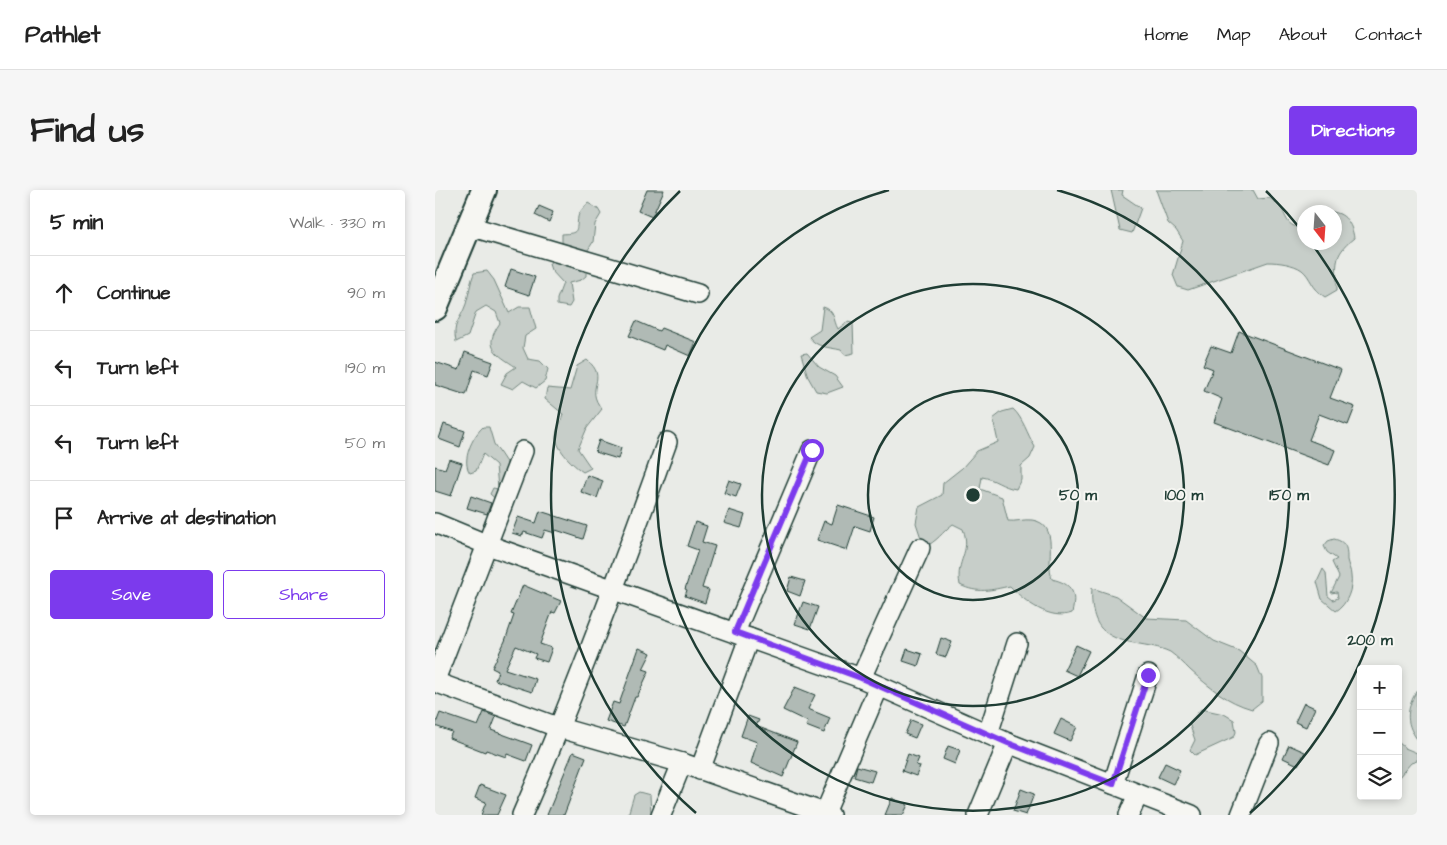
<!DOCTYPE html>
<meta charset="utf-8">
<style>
:root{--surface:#fff;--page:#f6f6f6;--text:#222;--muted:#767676;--line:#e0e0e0;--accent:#7c3aed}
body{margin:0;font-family:"Architects Daughter",sans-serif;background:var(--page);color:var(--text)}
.controls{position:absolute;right:15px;bottom:15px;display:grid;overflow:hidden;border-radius:5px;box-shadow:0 2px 8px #0003}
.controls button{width:45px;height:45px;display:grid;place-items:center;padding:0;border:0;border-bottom:1px solid var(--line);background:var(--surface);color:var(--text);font:25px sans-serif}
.compass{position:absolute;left:862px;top:15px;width:45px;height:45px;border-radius:50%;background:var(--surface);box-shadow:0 2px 8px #0003;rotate:163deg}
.stop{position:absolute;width:15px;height:15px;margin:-11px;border:4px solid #7c3aed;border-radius:50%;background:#fff}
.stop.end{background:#7c3aed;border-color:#fff;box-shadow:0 1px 5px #0008}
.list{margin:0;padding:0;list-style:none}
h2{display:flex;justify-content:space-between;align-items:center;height:65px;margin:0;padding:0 20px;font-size:21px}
h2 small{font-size:16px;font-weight:400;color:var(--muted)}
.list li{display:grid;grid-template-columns:32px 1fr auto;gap:15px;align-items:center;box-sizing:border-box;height:75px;padding:0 20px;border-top:1px solid var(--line)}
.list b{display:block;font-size:19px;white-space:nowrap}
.list em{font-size:16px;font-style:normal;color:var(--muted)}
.actions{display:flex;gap:10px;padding:15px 20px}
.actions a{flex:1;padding:11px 0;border:1px solid var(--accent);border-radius:5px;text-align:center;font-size:18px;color:var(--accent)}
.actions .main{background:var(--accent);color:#fff}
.icon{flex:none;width:28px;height:28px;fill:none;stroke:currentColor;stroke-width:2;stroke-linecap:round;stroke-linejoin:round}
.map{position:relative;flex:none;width:982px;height:625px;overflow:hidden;border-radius:5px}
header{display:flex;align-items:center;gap:30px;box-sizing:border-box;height:70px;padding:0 25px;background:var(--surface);border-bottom:1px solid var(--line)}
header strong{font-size:24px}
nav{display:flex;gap:28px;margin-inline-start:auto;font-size:18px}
.intro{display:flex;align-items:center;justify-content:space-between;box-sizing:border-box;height:120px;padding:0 30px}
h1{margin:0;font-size:35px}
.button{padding:12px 22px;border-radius:5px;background:var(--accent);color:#fff;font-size:18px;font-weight:700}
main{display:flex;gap:30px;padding:0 30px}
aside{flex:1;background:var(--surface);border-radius:5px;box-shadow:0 2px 8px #0003}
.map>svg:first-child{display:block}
.green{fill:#c7cec9;stroke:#73867e}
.building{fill:#b0bab5;stroke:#1f3d34}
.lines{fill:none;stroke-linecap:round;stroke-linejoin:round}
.minor-casing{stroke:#1f3d34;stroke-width:22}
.major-casing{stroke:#1f3d34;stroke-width:28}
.minor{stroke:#f6f6f2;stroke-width:19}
.major{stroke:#f6f6f2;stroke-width:24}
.route{stroke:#7c3aed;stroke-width:6}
.ring{fill:none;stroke:#1f3d34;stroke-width:2.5}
.centre{fill:#1f3d34;stroke:#f6f6f2;stroke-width:2.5}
.ring-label{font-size:15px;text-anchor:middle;font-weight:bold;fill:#1f3d34;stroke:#f6f6f2;stroke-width:4;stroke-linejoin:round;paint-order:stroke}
</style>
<header>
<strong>Pathlet</strong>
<nav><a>Home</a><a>Map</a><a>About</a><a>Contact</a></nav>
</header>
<div class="intro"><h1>Find us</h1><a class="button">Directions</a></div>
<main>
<aside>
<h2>5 min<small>Walk · 330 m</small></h2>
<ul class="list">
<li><svg class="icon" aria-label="ahead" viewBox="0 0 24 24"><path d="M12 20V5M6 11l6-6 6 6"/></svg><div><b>Continue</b></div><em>90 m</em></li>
<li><svg class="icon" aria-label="left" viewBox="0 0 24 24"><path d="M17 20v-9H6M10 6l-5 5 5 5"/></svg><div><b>Turn left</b></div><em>190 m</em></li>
<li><svg class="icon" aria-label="left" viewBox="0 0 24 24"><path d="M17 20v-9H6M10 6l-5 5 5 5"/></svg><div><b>Turn left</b></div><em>50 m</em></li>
<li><svg class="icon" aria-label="arrive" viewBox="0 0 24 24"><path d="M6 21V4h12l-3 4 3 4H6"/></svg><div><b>Arrive at destination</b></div></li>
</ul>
<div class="actions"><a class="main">Save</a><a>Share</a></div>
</aside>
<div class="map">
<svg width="982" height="625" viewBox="0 0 982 625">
<rect width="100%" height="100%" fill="#e9ebe7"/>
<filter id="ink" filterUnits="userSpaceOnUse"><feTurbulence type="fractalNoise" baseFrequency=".02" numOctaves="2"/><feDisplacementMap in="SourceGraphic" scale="10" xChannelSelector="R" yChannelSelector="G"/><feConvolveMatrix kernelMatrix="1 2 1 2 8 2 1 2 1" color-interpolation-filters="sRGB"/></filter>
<g filter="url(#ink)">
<g class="green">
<path d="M 676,0 L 688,0 L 687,5 L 706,18 L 697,43 L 685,40 Z"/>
<path d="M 721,0 L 818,0 L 823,9 L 834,8 C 837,10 842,13 844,15 C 853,27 850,38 869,37 L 869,52 L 899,52 L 899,22 L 893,22 C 910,21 917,34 919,48 C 897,66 902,74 902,100 L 890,107 C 876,98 876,87 867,80 C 859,74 843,72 833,72 L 753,100 L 743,97 L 738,85 L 748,51 L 741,40 L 733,33 Z"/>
<path d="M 153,13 L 163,19 L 166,24 L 160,34 L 158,52 L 151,63 L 151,86 L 146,90 L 134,93 L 137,112 L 134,117 L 122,115 L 122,109 L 128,93 L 116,80 L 114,74 L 127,57 L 127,44 C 144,43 141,42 143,27 C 144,21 150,17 153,13 Z"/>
<path d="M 52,81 L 59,90 L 74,123 L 84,117 L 95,117 L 101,139 L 90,146 L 88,158 L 93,169 L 105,171 L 113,179 L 110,191 L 101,198 L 88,191 L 78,199 L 66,194 L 72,183 L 81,177 C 62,164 47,158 65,133 L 61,122 L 51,116 L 41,122 L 33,146 L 21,152 C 17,133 25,131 31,114 C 34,104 35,93 39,83 Z"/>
<path d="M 388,117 C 400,120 398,130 403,139 L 412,132 L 418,133 L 419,163 L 410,165 L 406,160 C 394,157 382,158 374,147 L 385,140 Z"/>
<path d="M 372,163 L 384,177 L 400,186 L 408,197 L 392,203 L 381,201 L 373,187 L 366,164 Z"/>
<path d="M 152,170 C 175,189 148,197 167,219 L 152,238 L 143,259 L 156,278 L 148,282 C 138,275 122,260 121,247 C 121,241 127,230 128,224 L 110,209 L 112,198 L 135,200 L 142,176 Z"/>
<path d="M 578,219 C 588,228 592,244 600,257 L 595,268 L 586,276 L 586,289 L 581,299 C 567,297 560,289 547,287 L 545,299 L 567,307 L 573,331 C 580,332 589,329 597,330 C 626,334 610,371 617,389 C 637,394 642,402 637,423 C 615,431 590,412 575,396 C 556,400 543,404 525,395 C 520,370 537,363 528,339 L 518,334 C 507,342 502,352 489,357 L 481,333 L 484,317 L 507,305 L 508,293 L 527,278 L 542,261 L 563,252 L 558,229 L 567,222 Z"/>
<path d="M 48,237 L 54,237 L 59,254 L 76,280 L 63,311 L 55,304 L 58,298 L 63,299 L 61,275 L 48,264 L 41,281 L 35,283 C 26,271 37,247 48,237 Z"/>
<path d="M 899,349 C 912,352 912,359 912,370 C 913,375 916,380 916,386 C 918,398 912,415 901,421 L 887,409 L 882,392 L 888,379 L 891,383 L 893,406 L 898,410 L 903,408 L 902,402 L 896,403 L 904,387 L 897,372 L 902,369 L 892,362 L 889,356 L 893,351 Z"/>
<path d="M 657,398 L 681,406 L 711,428 L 751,430 L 779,451 L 804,461 L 822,476 L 827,488 L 827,511 L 817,519 C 792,512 774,497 755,480 C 749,474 742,467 735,462 C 714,452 687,456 669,441 C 657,431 656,411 657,398 Z"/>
<path d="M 982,500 L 982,549 C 969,532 972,518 982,500 Z"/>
<path d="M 766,519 L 789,524 L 799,530 L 801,542 L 799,547 L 760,565 L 755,560 L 760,550 L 754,533 Z"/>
<path d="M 963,552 L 970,558 L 982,563 L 982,571 L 976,573 L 963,588 Z"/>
<path d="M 204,602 L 215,605 L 216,625 L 193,625 L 199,605 Z"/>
</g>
<g class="building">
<path d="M 212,0 L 229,0 L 217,27 L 203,21 Z"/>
<path d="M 104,16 L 118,22 L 114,32 L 100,25 Z"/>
<path d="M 76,79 L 100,87 L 94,105 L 70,97 Z"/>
<path d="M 201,131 L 224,141 L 226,138 L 261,152 L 255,166 L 230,155 L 228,160 L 194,146 Z"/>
<path d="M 804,141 L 906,180 L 895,208 L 920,217 L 913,235 L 884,224 L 874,250 L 900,260 L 894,275 L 779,232 L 787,209 L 769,201 L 778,179 L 768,175 L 776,156 L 796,163 Z"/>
<path d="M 30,162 L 58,172 L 53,185 L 39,180 L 31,205 L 0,195 L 0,172 L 24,180 Z"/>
<path d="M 9,234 L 30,241 L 25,257 L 4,249 Z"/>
<path d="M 164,250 L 186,258 L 183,269 L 160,262 Z"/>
<path d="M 14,269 L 27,273 L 16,306 L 0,301 L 0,276 L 10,279 Z"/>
<path d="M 152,285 L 168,291 L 162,308 L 146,302 Z"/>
<path d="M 294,290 L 306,294 L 301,307 L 289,303 Z"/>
<path d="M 36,306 L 56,313 L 52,324 L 32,318 Z"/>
<path d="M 403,315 L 439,327 L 435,341 L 420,336 L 412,360 L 382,350 L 389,331 L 397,334 Z"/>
<path d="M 294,320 L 310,325 L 306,338 L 289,333 Z"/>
<path d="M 105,321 L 152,336 L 148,349 L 121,340 L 120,343 L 110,340 L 107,348 L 89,342 L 87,346 L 77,343 L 83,327 L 101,333 Z"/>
<path d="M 260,332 L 272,336 L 267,352 L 280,356 L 267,398 L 274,400 L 270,413 L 250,406 L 252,400 L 250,399 L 263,360 L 252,356 Z"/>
<path d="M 356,387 L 370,391 L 365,406 L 352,401 Z"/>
<path d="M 88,395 L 126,411 L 120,423 L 117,422 L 105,454 L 117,458 L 112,472 L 99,468 L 101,464 L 81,456 L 70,479 L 101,489 L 97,502 L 60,490 L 63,481 L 57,478 L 70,451 L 79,425 L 76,424 Z"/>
<path d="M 368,412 L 383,417 L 375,439 L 360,434 Z"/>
<path d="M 506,448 L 517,452 L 511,467 L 501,464 Z"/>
<path d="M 641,455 L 654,461 L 642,486 L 629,480 Z"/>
<path d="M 204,458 L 216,463 L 208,479 L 214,481 L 202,507 L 200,507 L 189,537 L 171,531 L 178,512 L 184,514 Z"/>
<path d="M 472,459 L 487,464 L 483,476 L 468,471 Z"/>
<path d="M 360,497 L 380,505 L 373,519 L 395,528 L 389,543 L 371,536 L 373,532 L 348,520 Z"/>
<path d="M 869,513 L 880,518 L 871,537 L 860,532 Z"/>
<path d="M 49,522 L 61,527 L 56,540 L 97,555 L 91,571 L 72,564 L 71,567 L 51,560 L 50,562 L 14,548 L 17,542 L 0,536 L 5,523 L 43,536 Z"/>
<path d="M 313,526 L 324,530 L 321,536 L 362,552 L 348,587 L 316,573 L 322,552 L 306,546 Z"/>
<path d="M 626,529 L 642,537 L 635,551 L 619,544 Z"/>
<path d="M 476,530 L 486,534 L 480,548 L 470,544 Z"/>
<path d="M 854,555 L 870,562 L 863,575 L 848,568 Z"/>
<path d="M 513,556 L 525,560 L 520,574 L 508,569 Z"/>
<path d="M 138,562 L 151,567 L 129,625 L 112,625 Z"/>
<path d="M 473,564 L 484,568 L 481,575 L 485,576 L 481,586 L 467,581 Z"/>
<path d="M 730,573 L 745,580 L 738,594 L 723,587 Z"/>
<path d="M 422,576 L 440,581 L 436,592 L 419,587 Z"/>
<path d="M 45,595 L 71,605 L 62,625 L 46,625 L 51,612 L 40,608 Z"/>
<path d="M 586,599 L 599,604 L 591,625 L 578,621 Z"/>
<path d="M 457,608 L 473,615 L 468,625 L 450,625 Z"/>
</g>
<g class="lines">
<g class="minor-casing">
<g id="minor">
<path d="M 34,36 L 263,104"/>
<path d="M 0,333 L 53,355 L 426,488 L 573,553 L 757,625"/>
<path d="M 300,442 L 377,260"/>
<path d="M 426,488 L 485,358"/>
<path d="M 0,490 L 88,261"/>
<path d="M 0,492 L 125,538 L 247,573 L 395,625"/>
<path d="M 553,544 L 582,453"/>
<path d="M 265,580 L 314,448"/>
<path d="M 678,594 L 713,485"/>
<path d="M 390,623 L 444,496"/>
<path d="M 87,625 C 141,502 187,378 232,252"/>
<path d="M 226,625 L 247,573"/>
<path d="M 543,625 L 573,553"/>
<path d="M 694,625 L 703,604"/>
<path d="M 806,625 L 834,553"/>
</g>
</g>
<g class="major-casing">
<path id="major" d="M 0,118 L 49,0"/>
</g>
<use href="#minor" class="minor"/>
<use href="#major" class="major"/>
</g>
</g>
<g class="lines" filter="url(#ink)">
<path class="route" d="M 377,260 L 300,442 L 426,488 L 573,553 L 678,594 L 713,485"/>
</g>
<g class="ring">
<circle cx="538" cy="305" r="105"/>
<circle cx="538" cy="305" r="211"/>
<path d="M622 0A316 316 0 1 1 454 0"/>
<path d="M261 623A422 422 0 0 1 245 1M831 1A422 422 0 0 1 868 42M877 54A422 422 0 0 1 815 623"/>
</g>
<circle cx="538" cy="305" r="8" class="centre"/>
<g class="ring-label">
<text x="643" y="310">50 m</text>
<text x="749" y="310">100 m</text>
<text x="854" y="310">150 m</text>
<text x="935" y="455">200 m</text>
</g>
</svg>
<div class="controls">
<button>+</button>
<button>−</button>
<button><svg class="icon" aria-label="layers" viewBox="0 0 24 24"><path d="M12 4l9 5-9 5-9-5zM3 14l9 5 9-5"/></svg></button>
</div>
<svg class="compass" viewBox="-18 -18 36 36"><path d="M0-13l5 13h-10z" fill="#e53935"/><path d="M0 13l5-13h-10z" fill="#767676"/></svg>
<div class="stop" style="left:377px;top:260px"></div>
<div class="stop end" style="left:713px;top:485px"></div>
</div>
</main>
